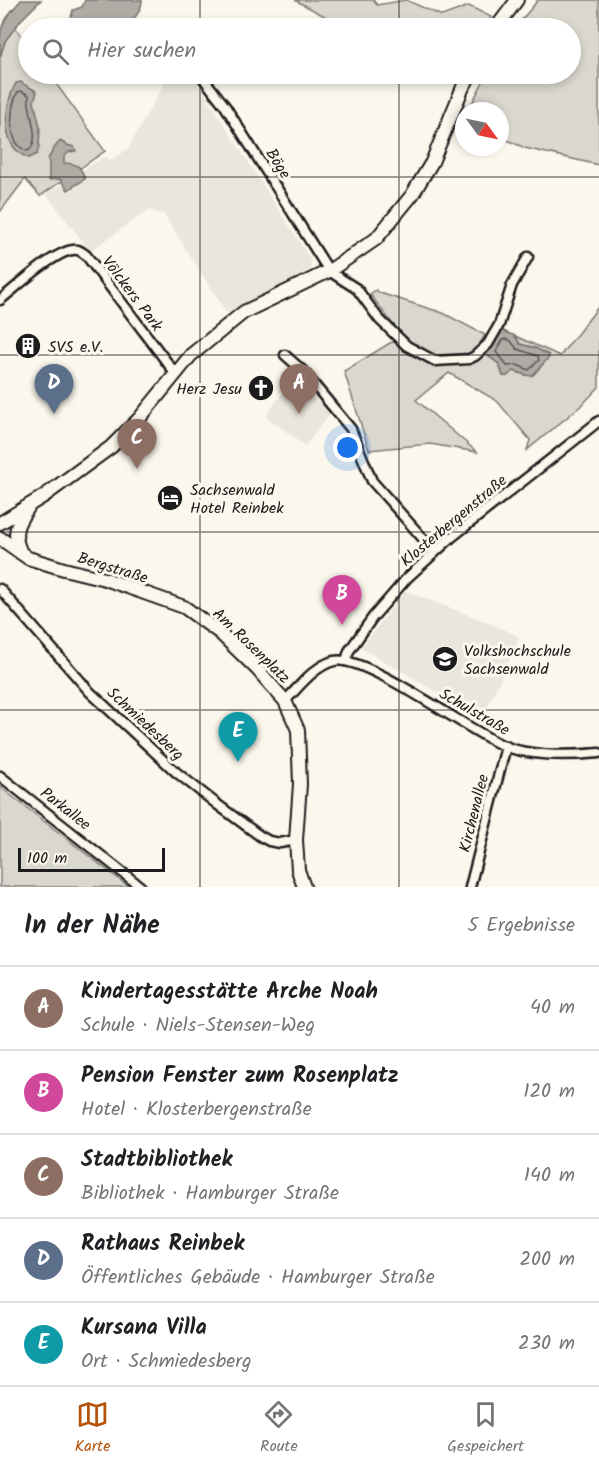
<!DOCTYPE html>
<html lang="de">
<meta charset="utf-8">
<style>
:root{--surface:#fff;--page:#f6f6f6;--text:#202124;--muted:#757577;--line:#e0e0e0;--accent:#b45309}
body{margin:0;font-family:Kalam,sans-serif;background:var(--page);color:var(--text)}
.compass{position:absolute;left:455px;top:102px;width:54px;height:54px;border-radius:50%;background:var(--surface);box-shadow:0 3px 9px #0003;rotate:123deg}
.scale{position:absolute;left:18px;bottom:15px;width:147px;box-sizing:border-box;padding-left:6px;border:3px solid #1c1c1c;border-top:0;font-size:16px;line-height:21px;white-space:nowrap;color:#1c1c1c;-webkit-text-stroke:4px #fbf7ec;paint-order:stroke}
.you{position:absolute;left:348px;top:448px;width:21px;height:21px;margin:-15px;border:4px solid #fff;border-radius:50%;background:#1a73e8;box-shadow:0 0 0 9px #1a73e833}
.badge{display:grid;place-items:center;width:39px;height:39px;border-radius:50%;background:var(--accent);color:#fff;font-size:20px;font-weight:700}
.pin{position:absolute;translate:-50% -50px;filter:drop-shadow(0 2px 3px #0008)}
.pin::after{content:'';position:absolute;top:32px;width:21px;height:18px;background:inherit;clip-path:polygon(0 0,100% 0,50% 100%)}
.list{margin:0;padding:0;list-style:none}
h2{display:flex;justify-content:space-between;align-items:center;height:78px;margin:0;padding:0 24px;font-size:26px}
h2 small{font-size:20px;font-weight:400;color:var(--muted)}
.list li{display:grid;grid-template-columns:39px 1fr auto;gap:18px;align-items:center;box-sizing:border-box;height:84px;padding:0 24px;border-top:2px solid var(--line)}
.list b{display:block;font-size:22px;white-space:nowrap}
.list p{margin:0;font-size:20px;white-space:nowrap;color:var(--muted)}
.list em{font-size:20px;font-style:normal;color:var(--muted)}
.icon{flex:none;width:33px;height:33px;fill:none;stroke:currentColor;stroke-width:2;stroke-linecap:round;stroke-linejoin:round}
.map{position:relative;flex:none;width:599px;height:887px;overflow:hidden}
.search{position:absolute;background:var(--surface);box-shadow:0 3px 9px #0003;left:18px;right:18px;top:18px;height:66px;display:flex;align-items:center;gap:15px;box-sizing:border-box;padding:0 21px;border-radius:33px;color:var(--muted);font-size:22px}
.sheet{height:498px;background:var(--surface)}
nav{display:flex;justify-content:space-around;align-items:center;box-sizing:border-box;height:84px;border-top:2px solid var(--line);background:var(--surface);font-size:16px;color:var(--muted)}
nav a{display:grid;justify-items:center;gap:3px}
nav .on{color:var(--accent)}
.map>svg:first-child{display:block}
.built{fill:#eae6dc}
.green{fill:#dad7ce;stroke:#7b7a75;stroke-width:1.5}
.water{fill:#afaca5;stroke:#74726e;stroke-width:1.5}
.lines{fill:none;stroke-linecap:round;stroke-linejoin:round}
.shore{stroke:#575653;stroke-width:1.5}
.street-casing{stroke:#1c1c1c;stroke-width:13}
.secondary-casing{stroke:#1c1c1c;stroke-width:16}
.street{stroke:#fbf7ec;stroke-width:8}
.secondary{stroke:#fbf7ec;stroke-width:12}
.grid{fill:none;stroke:#1c1c1c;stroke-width:1.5;stroke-opacity:0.55}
.labels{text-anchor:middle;stroke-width:6;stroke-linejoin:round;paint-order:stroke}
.street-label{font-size:16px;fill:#1c1c1c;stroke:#fbf7ec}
.poi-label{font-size:16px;fill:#1c1c1c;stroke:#fbf7ec;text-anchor:start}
</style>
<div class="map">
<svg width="599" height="887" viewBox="0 0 599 887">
<rect width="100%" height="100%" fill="#fbf7ec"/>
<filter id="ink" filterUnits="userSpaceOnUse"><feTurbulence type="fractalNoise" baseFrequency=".0167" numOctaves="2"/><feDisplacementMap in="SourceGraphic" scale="12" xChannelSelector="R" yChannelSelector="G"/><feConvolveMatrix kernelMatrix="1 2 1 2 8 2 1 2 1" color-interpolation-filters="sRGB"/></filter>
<g filter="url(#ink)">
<g class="built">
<path d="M 169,74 L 192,74 L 311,260 L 310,270 L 227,313 L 164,215 L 149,210 L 90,251 L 46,194 L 105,156 L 110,161 L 128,149 Z"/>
<path d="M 291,381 L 331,412 L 305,446 L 266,416 Z"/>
<path d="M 405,591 L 487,622 L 520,637 L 482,718 L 361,648 Z"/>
</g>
<g class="green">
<path d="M 295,0 L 373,0 L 377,5 L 406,0 L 442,16 L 469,6 L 491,17 L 485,28 L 346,28 Z"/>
<path d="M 538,0 L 599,0 L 599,165 L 525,148 L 500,137 L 500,111 L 468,111 L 487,74 L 570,74 L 570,28 L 515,28 Z"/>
<path d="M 15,27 L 28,45 L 28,74 L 49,74 L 105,151 L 40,196 L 25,179 L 0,212 L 0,57 L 5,41 Z"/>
<path d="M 376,290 L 380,293 L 443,313 L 485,335 L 479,345 L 488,356 L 499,364 L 503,376 L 507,376 L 514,371 L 525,375 L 533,375 L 549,357 L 535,348 L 520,344 L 515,336 L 560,356 L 599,306 L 599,387 L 582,405 L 527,450 L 530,440 L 497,401 L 449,373 L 416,400 L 477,452 L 430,444 L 369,450 L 344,371 L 390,343 L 404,339 L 370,294 Z"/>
<path d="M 0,787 L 129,887 L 0,887 Z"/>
</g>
<g class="water">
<path d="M 21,0 L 41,0 L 21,20 L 5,41 L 0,57 C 0,24 0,24 21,0 Z"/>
<path d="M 85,0 L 142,0 C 142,11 133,20 126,28 L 64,28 L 62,27 L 70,21 L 73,10 L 82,7 Z"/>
<path d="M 21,82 C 26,87 32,87 37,92 L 34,101 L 40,127 L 39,147 L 37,154 L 29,158 C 0,149 3,106 16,83 Z"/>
<path d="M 60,141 L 67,145 L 74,147 L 76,151 L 69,152 L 64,157 L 64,163 C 78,164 80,165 85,179 L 68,190 L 60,179 L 49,180 L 49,164 L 48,159 L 55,147 Z"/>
<path d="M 501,330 L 515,336 L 520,344 L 535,348 L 549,355 L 549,357 L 533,375 L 530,376 L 514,371 L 507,376 L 503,376 L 499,364 L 486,354 L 494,343 Z"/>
</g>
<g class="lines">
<g class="shore">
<path d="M 21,91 L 29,95 C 26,110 43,140 28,151 C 7,146 9,107 18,92 Z"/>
<path d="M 506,339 L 511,341 L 517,349 L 538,356 L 539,360 L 529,370 L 517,365 L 507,366 L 504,361 L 496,352 L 503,340 Z"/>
</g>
<g class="street-casing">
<g id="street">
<path d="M 200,74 L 225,106 L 329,271 L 357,289 L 379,319 L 407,346 L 435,361 L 469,359 L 475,356 L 488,344 L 492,337 L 499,325 L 512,285 L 528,257"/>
<path d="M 0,300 C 16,288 59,246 78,250 C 81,251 83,253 86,255 L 175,373"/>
<path d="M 285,355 L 302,370 L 351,429 L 372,481 L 435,552"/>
<path d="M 0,589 L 90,692 L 176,772 L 218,805 L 260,836 L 269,841 L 280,843 L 296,840"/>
<path d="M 346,661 L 349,651 L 373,617 L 407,578 L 452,537 L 599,421"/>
<path d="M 285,701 C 299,687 314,666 334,661 C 364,653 470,732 504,746 C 533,757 568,756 599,753"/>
<path d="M 0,776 L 141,887"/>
<path d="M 470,887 L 506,746"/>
</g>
</g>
<g class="secondary-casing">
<g id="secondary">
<path d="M 496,28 L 517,0"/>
<path d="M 0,523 L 44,496 L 111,447 L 139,419 L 191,355 L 244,312 L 329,271 L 376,239 L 412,195 L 432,162 L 463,87 L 471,74"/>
<path d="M 0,538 L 28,558 L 64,569 L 105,579 L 184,607 L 220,633 L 257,669 L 285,701 L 298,730 L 300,784 L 296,840 L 298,870 L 304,887"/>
<path d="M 21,553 C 12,534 16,524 28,508"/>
</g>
</g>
<use href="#street" class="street"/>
<use href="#secondary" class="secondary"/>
</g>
</g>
<path class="grid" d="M 200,0 L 200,28M 399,0 L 399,28M 200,74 L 200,887M 399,74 L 399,887M 0,177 L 599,177M 0,355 L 599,355M 0,532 L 599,532M 0,710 L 599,710"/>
<defs>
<g id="building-disc" transform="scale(1.35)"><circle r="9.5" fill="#1c1c1c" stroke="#fbf7ec"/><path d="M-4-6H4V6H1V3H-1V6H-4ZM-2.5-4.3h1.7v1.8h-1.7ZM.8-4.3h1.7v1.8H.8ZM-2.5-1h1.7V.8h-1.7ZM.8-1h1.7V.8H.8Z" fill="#fff"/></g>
<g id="church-disc" transform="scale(1.35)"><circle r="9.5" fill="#1c1c1c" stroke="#fbf7ec"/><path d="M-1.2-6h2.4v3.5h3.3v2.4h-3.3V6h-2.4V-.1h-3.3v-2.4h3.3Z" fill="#fff"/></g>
<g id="hotel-disc" transform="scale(1.35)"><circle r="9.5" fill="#1c1c1c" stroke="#fbf7ec"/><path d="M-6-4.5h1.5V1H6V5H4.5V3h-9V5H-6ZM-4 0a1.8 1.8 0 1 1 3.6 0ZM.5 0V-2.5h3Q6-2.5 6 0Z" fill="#fff"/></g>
<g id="university-disc" transform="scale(1.35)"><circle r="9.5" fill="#1c1c1c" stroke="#fbf7ec"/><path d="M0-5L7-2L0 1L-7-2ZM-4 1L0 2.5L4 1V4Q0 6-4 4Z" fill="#fff"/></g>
</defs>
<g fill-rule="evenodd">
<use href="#building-disc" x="28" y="346"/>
<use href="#church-disc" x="261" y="388"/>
<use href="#hotel-disc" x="170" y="498"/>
<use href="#university-disc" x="445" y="659"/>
</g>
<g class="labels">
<g class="street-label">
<text transform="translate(279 163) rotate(58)" y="6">Böge</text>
<text transform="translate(133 293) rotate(53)" y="6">Völckers Park</text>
<text transform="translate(453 520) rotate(-40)" y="6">Klosterbergenstraße</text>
<text transform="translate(113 567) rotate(17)" y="6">Bergstraße</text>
<text transform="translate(252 645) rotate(44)" y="6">Am Rosenplatz</text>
<text transform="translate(475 711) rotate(30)" y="6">Schulstraße</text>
<text transform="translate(146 723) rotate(43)" y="6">Schmiedesberg</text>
<text transform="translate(66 808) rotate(38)" y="6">Parkallee</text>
<text transform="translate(473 813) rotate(-76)" y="6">Kirchenallee</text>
</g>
<g class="poi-label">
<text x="48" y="352">SVS e.V.</text>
<text x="242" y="394" text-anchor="end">Herz Jesu</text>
<text x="190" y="495">Sachsenwald<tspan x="190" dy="18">Hotel Reinbek</tspan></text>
<text x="464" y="656">Volkshochschule<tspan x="464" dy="18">Sachsenwald</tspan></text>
</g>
</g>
</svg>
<svg class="compass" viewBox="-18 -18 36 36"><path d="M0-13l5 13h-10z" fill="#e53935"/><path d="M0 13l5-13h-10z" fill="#757577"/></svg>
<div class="scale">100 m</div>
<div class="you"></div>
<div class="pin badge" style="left:299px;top:414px;background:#8d6e63">A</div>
<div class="pin badge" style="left:342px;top:625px;background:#d1479c">B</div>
<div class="pin badge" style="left:137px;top:469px;background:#8d6e63">C</div>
<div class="pin badge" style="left:54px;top:414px;background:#5c6f8a">D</div>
<div class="pin badge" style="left:238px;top:762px;background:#0f9aa8">E</div>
<div class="search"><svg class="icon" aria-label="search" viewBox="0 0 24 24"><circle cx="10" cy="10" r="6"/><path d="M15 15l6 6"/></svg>Hier suchen</div>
</div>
<section class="sheet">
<h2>In der Nähe<small>5 Ergebnisse</small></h2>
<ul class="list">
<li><span class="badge" style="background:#8d6e63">A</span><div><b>Kindertagesstätte Arche Noah</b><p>Schule · Niels-Stensen-Weg</p></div><em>40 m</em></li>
<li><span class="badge" style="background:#d1479c">B</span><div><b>Pension Fenster zum Rosenplatz</b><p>Hotel · Klosterbergenstraße</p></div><em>120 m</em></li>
<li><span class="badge" style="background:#8d6e63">C</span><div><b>Stadtbibliothek</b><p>Bibliothek · Hamburger Straße</p></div><em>140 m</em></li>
<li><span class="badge" style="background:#5c6f8a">D</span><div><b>Rathaus Reinbek</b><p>Öffentliches Gebäude · Hamburger Straße</p></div><em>200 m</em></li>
<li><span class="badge" style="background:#0f9aa8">E</span><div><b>Kursana Villa</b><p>Ort · Schmiedesberg</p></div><em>230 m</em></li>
</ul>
</section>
<nav>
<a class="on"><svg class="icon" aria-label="map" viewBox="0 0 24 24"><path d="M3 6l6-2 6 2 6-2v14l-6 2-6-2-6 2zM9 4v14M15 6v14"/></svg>Karte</a>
<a><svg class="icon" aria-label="directions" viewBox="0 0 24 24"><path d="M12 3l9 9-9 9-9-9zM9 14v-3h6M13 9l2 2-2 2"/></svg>Route</a>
<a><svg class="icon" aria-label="saved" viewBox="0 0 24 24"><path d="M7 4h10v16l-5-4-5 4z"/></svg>Gespeichert</a>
</nav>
